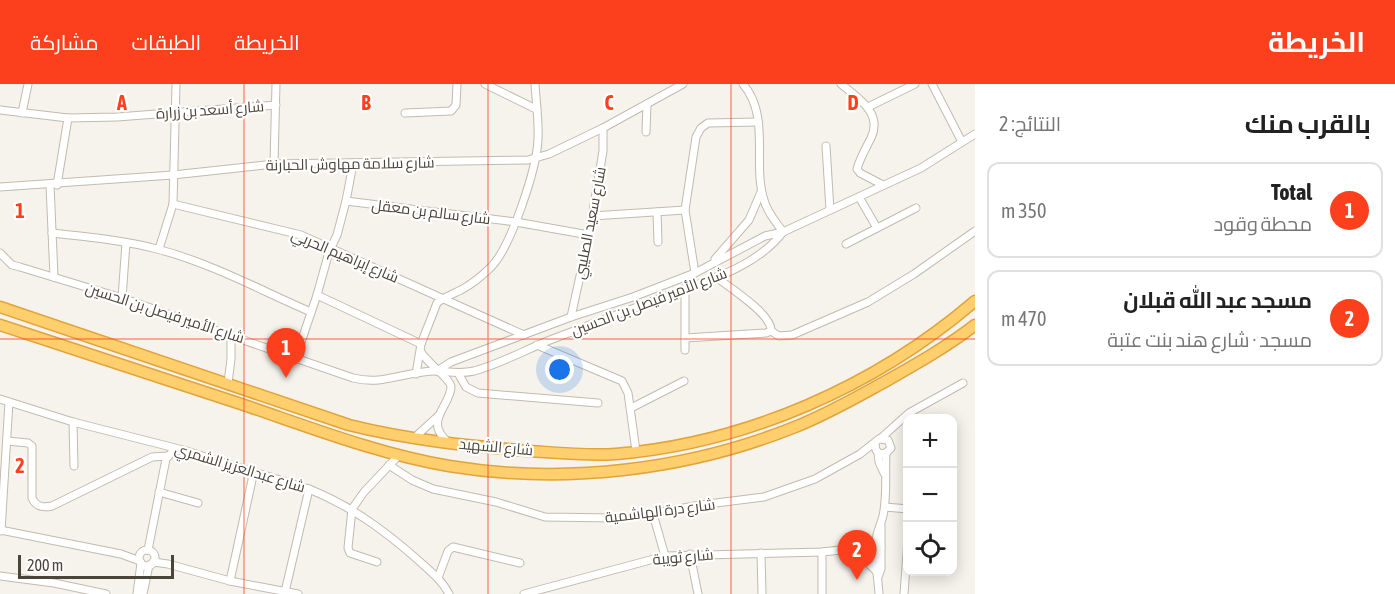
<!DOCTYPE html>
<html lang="ar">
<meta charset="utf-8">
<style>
:root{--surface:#fff;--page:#f6f6f6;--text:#222;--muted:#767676;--line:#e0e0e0;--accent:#fc3f1d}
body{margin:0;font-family:"Asap Condensed",Cairo,sans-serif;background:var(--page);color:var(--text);direction:rtl}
.controls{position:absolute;right:18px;bottom:18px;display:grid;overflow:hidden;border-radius:12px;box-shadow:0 3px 15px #0003}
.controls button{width:54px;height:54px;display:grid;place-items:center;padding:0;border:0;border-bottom:2px solid var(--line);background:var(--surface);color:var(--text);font:30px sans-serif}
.scale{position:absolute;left:18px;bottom:15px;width:156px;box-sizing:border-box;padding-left:6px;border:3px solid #4b4439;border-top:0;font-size:16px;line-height:21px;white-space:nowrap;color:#4b4439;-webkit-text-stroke:4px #fff;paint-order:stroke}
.you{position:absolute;left:560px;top:286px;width:21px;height:21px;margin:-15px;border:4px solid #fff;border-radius:50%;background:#1a73e8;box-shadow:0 0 0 9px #1a73e833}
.badge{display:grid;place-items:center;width:39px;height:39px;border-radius:50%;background:var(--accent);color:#fff;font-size:20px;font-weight:700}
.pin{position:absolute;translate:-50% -50px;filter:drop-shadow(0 2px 3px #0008)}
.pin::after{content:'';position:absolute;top:32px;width:21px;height:18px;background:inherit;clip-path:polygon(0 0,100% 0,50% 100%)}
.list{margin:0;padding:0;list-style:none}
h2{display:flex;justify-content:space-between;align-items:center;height:78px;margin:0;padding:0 24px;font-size:26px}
h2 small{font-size:20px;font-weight:400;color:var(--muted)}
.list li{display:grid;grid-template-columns:39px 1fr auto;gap:18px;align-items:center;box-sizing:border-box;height:96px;margin:0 12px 12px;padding:0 12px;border:2px solid var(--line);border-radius:12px}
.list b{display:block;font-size:22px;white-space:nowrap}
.list p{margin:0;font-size:20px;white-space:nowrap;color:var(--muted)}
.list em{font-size:20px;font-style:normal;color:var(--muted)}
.icon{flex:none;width:33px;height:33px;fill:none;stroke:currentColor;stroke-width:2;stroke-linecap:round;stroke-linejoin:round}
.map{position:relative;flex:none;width:975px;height:510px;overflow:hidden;direction:ltr}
header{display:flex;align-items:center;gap:36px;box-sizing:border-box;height:84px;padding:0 30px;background:var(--accent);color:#fff}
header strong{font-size:28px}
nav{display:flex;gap:33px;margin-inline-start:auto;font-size:21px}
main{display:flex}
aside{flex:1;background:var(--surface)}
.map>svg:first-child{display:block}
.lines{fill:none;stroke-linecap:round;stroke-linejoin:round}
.minor-casing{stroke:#c2bbae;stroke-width:9}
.highway-casing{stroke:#e0a43c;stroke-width:13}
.minor{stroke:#fff;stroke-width:7}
.highway{stroke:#ffcf6e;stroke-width:10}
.grid{fill:none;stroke:#fc3f1d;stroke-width:1.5;stroke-opacity:0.55}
.labels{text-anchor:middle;stroke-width:4.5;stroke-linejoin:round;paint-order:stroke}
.street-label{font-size:15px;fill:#4b4439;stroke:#fff}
.grid-label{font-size:20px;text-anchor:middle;font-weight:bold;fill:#fc3f1d;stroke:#fff;stroke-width:4.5;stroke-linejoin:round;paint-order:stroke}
</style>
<header>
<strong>الخريطة</strong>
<nav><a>الخريطة</a><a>الطبقات</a><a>مشاركة</a></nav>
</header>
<main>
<aside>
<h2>بالقرب منك<small>النتائج: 2</small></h2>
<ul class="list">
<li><span class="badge">1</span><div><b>Total</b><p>محطة وقود</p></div><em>350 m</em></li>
<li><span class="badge">2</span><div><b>مسجد عبد الله قبلان</b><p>مسجد · شارع هند بنت عتبة</p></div><em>470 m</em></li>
</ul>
</aside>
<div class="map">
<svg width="975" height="510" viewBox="0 0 975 510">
<rect width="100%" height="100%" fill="#f6f3ec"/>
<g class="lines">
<g class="minor-casing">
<g id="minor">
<path d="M 485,0 L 536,25"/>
<path d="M 743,0 C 771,33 752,79 764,116 C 767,128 776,138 783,148"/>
<path d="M 841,0 C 858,14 883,29 871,54 C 866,64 860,74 857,85 L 860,89 L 883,101"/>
<path d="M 932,0 L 962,58"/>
<path d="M 868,23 L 915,0"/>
<path d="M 0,26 L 68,34 L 117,33 L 276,21"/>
<path d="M 22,29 L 28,0"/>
<path d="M 405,29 L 451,27 L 456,21 L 457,0"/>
<path d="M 646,48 L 647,20"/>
<path d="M 826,62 L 830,126"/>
<path d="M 274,80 L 276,0"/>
<path d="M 50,101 L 54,193"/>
<path d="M 57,101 L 68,34"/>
<path d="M 0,103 L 173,91 L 274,80 L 528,76 L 549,70 L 603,44 L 683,0"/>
<path d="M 859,113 L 877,144"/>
<path d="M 346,117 L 516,138 L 589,151"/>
<path d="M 173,120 L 301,151 L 524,251"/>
<path d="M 657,128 L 658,158"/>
<path d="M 592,132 L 685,126"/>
<path d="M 52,149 C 87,153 123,156 157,165 C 211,179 260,206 311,228"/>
<path d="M 846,160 L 916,124"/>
<path d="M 159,165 L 173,120 L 176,0"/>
<path d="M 0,169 L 12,181 L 20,183 L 122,214 L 353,294 C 384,302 408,286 438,287 C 451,288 461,290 474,287 C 500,280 525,266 550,256 C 587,242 624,228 661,214 C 702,198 755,185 783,148"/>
<path d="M 715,175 L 749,136 L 761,108"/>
<path d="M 695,189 L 685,126 L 696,53 L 701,44 L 708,39 L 758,38"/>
<path d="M 685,204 L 685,266"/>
<path d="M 317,211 L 421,260"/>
<path d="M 122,214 L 126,159"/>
<path d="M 571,233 L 589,151 L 603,67 L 603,44"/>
<path d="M 771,247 L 779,252 L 792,251 L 868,218 L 914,190 L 975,147"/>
<path d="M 685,254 L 766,249 L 771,247 C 773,231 729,203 716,193"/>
<path d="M 537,261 L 622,297 L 628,309 L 636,367"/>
<path d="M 421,268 C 427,279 451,295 451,303 C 450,323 423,337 448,358"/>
<path d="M 296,273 L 317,211 L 329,168 L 337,151 L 346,117 L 353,80"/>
<path d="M 437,287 L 451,278 L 571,233 L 633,213 L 695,189 L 765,152 L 783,148 L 921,84 L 975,50"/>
<path d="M 458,289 L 466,303 L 478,309 L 598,319"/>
<path d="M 416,290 L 421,260 L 437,219 C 444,213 453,210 461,206 C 472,200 482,192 491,183 C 511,163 537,84 538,55 C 539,37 536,18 535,0"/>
<path d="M 228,299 L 231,275 L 231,251"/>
<path d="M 0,315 L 73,338 L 183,366 L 309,405 C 351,422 384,446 418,476 C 429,486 442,496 449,510"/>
<path d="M 631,324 L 684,297"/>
<path d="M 73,338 L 74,382"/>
<path d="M 881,354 L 909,329 L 963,299"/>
<path d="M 413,355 L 438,332"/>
<path d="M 7,357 L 28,359 L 32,362 L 32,414 C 36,423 43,424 52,422 L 152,373 L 168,372"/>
<path d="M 878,369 L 879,378 L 884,389"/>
<path d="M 389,381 L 412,396 L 433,405 L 496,418 L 545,433 L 614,434 L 639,432 L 700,421 L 764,413 L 815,395 L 860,370 L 879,355 L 888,356 L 891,364 L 886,369 L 880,370 L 876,366 L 875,360"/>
<path d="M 159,408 L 198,419"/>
<path d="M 885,423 L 908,425"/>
<path d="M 653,430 L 665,472"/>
<path d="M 0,446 L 121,470 L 140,477"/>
<path d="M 1,447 L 9,318"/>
<path d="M 148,466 L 166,375 L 172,368 L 181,366"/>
<path d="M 847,466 L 852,468 L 880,469"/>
<circle cx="147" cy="474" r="8"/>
<path d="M 822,468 L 822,510"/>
<path d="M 857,468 L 875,486"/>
<path d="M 761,469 L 762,510"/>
<path d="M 690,470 L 698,510"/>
<path d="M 153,478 L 168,480 L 230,497 L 298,510"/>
<path d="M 377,478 L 350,469 L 348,464 L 352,425 L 364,408 L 399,371"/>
<path d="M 0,492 L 54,499 L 106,510"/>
<path d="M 878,493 L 881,485 L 881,442"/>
<path d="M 438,494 L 448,467 L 453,463 L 520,479"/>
<path d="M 230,497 L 254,387"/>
<path d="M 285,508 L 309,405"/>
<path d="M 137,510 L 141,479"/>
<path d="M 143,510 L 149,481"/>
<path d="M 524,510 L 665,472 L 822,468 C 843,466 860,463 881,463"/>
<path d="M 879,510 C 878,492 874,477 876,458 C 876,447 883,438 884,426 C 887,408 885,388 886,369"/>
<path d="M 904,510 L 908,455"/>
</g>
</g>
<g class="highway-casing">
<g id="highway">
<path d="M 0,223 L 349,341 C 409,356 469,362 530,367 C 559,369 587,372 616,370 C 747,359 876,302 975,217"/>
<path d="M 0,241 C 80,267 161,294 241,320 C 309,343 378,370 449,382 C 564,401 688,386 795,343 C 828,330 857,313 888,296 C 918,279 948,262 975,241"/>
</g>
</g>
<use href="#minor" class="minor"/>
<use href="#highway" class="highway"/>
</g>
<path class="grid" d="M 244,0 L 244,510M 488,0 L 488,510M 731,0 L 731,510M 0,255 L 975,255"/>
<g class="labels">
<g class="street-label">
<text transform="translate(210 26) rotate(-4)" y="5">شارع أسعد بن زرارة</text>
<text transform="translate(350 80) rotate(-1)" y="5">شارع سلامة مهاوش الحبارنة</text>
<text transform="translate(431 128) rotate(7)" y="5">شارع سالم بن معقل</text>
<text transform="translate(590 139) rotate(-79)" y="5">شارع سعيد الصليبي</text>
<text transform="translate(345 172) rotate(23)" y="5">شارع إبراهيم الحربي</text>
<text transform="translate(649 218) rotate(-21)" y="5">شارع الأمير فيصل بن الحسين</text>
<text transform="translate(165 229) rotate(18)" y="5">شارع الأمير فيصل بن الحسين</text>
<text transform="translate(496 363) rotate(5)" y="5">شارع الشهيد</text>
<text transform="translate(240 384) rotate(17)" y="5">شارع عبدالعزيز الشمري</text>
<text transform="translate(660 427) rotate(-7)" y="5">شارع درة الهاشمية</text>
<text transform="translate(683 473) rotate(-5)" y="5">شارع ثويبة</text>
</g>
</g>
<g class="grid-label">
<text x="122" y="26">A</text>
<text x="366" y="26">B</text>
<text x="609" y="26">C</text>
<text x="853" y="26">D</text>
<text x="20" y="134">1</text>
<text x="20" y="389">2</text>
</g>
</svg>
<div class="controls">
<button>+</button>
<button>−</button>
<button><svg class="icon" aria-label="locate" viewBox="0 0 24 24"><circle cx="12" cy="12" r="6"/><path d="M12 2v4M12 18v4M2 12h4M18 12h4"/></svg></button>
</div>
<div class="scale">200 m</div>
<div class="you"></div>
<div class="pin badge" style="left:286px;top:294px">1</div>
<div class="pin badge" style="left:857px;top:496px">2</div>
</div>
</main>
